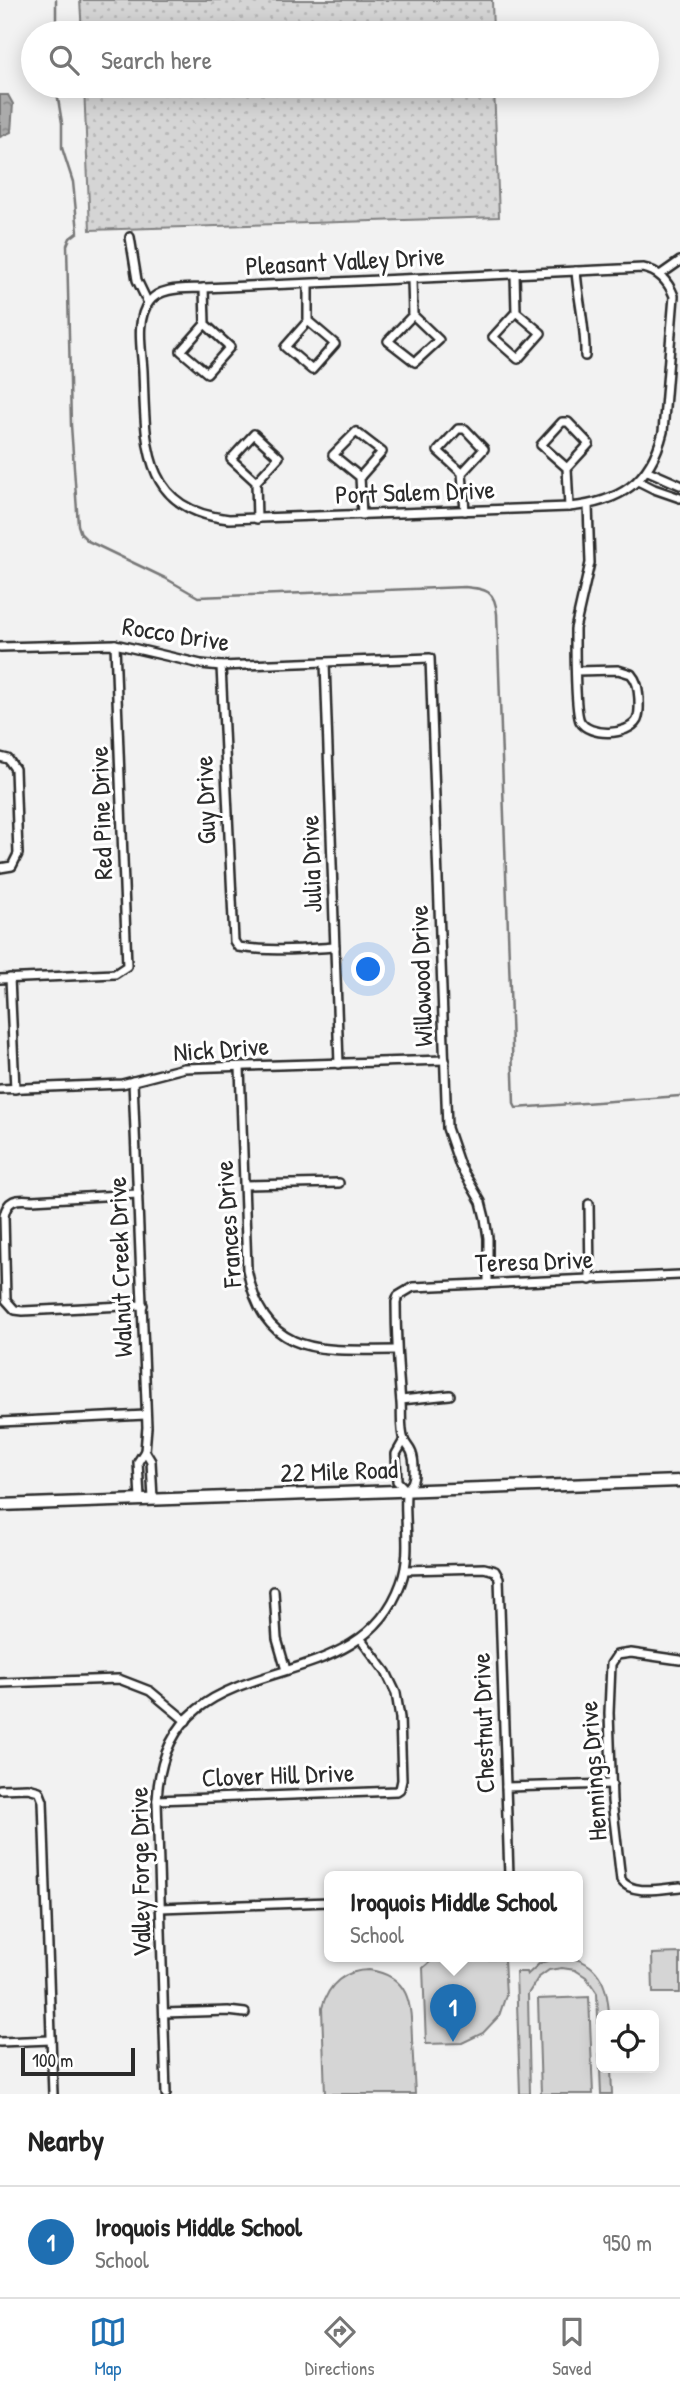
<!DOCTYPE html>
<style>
:root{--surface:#fff;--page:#f6f6f6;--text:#222;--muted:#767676;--line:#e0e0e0;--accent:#1f6fb2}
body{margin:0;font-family:"Patrick Hand",sans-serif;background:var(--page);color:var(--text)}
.controls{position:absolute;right:21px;bottom:21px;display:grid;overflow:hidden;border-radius:10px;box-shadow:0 4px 18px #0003}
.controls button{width:63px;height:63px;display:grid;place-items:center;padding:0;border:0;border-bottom:2px solid var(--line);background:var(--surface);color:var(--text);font:35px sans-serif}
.scale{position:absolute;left:21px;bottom:18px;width:114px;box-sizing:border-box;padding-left:7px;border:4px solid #2b2b2b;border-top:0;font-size:19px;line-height:24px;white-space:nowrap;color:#2b2b2b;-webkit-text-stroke:5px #fff;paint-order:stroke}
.you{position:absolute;left:369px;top:970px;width:24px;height:24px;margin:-18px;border:5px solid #fff;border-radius:50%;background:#1a73e8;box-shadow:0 0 0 10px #1a73e833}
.badge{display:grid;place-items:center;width:46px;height:46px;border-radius:50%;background:var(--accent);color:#fff;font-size:23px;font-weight:700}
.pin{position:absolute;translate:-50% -58px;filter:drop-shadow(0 2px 4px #0008)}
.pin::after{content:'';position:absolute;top:37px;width:24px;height:21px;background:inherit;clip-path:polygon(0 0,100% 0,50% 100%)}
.popup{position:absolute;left:324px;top:1871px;width:259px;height:91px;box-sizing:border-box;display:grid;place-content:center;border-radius:10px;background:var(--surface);filter:drop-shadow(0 2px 5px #0005);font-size:23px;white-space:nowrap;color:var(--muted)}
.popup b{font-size:26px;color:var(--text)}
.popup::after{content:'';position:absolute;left:50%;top:100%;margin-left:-14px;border:14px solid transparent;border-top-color:var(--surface)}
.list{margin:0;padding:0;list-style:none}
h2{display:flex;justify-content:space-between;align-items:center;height:91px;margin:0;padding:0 28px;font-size:30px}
h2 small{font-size:23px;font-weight:400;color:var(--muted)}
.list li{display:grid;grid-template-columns:46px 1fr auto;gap:21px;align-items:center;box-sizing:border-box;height:112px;padding:0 28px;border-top:2px solid var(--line)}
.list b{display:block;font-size:26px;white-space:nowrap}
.list p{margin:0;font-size:23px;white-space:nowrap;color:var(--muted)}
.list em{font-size:23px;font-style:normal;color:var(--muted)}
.icon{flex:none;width:38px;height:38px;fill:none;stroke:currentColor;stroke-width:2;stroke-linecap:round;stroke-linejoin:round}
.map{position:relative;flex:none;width:680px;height:2094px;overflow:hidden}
.search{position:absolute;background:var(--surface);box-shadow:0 4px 18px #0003;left:21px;right:21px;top:21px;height:77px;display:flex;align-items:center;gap:18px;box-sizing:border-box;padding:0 24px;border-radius:38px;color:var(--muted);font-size:26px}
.sheet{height:203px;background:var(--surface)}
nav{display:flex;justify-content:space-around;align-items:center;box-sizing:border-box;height:98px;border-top:2px solid var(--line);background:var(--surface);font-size:19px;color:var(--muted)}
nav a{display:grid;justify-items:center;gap:4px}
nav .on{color:var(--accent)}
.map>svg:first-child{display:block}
.grass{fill:url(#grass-dots);stroke:#808080;stroke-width:2}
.garden{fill:#d5d5d5;stroke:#808080;stroke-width:2}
.water{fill:url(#water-ripples);stroke:#787878;stroke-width:2}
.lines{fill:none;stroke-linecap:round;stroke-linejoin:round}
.stream{stroke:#787878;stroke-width:2.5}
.street-casing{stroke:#2b2b2b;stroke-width:12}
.secondary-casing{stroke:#2b2b2b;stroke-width:15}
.street{stroke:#fff;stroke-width:7}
.secondary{stroke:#fff;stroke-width:10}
.labels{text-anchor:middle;stroke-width:6;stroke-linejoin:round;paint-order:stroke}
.street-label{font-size:26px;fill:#2b2b2b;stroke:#fff}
</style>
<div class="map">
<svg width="680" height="2094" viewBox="0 0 680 2094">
<defs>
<pattern id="grass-dots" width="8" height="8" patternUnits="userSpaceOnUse" patternTransform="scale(1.75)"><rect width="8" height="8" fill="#d5d5d5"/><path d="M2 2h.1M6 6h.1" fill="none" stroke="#b7b7b7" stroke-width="1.8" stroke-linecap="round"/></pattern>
<pattern id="water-ripples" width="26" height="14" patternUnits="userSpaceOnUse" patternTransform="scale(1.75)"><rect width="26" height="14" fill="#ababab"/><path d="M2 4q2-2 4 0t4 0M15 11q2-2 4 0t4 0" fill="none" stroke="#8b8b8b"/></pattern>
</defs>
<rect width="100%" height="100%" fill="#f2f2f2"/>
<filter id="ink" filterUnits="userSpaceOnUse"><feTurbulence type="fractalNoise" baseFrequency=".0143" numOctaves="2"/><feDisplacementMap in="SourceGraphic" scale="14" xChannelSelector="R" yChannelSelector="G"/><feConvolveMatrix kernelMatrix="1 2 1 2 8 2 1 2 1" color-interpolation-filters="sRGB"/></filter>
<g filter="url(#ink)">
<g class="grass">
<path d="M 80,0 L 492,0 L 493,33 L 82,33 Z"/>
<path d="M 84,86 L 494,86 L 499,217 L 90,230 Z"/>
</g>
<g class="garden">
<path d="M 680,1953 L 680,1993 L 653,1993 L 652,1954 Z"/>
<path d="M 561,1957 C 597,1958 608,1983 609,2015 L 601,2015 L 601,2068 L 611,2068 L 612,2094 L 601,2094 L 597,1993 L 586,1977 L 575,1970 L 562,1968 L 549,1970 L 538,1978 L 528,1994 L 530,2094 L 520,2094 L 516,1972 L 526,1972 L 527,1975 L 540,1963 Z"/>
<path d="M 504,1959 L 506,1995 L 499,2016 L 483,2033 L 462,2043 L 426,2044 L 423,1968 L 431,1961 Z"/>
<path d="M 369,1970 C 411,1976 411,2005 412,2040 C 413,2058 414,2076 415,2094 L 325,2094 L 322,2008 C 328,1984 345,1970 369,1970 Z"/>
<path d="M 589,1997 L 593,2094 L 541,2094 L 538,1999 Z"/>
</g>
<path class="water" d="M 0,95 L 8,95 L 13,104 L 11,132 L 0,137 Z"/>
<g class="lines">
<g class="stream">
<path d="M 56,33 L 56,0"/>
<path d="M 56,86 L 62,123 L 62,148 L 73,182 L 78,232 L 70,238 L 67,245 L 71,425 L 78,525 L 81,534 L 88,541 L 165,578 L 198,597 L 465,587 C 486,589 495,590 497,614 L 514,1104 L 516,1108 L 680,1096"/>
</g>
<g class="street-casing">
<g id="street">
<path d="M 130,237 L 137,280 L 148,303"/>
<path d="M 643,268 C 659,271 668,281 674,296 L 663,432 C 650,483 620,502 569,507 L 229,519 C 140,510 146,440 143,371 C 142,350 135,320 149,302 C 161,286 186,289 204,288 Z"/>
<path d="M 576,271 C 578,300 586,327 585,356"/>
<path d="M 515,274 L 516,312 L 493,337 L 518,359 L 541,333 L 516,312"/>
<path d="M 660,275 L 680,261"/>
<path d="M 412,280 L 413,315 L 388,341 L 415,362 L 439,340 L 413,315"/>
<path d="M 308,284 L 308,321 L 285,347 L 312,370 L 335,344 L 308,321"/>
<path d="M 204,288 L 205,324 L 181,351 L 207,373 L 230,347 L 205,324"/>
<path d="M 567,468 L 589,444 L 568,422 L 562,422 L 541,445 L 567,468 L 569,507"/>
<path d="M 648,471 L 680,485"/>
<path d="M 462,473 L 484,449 L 465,429 L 458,429 L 438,451 L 462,473 L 465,511"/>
<path d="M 360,477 L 382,452 L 356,432 L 333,455 L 360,477 L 362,515"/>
<path d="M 638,481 L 654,489 L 680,498"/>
<path d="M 256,482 L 279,457 L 254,434 L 231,459 L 256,482 L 257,519"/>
<path d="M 0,647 L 115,644 L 201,664 L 221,666 L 430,658 L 447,1128 L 460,1166 L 481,1202 L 485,1218 L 488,1238 L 488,1284"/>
<path d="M 325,663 L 339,1064"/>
<path d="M 221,666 L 234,941 L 238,947 C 270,952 303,949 335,947"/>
<path d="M 576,671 L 618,670 L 631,674 C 638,682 638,689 639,699 C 639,706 640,713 637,720 C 628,736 589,737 580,721 C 575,711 575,643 575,629 L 590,563 L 588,505"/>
<path d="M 0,757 L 8,759 L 15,769 L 18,854 L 12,866 L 0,868"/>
<path d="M 10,978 L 15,1089"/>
<path d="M 0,979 L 115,974 L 127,966 L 115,644"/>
<path d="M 240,1067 L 247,1269 C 264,1359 322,1350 396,1350"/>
<path d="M 133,1081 L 147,1427 L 145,1451 L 138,1462 L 140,1499"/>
<path d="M 0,1089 L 122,1084 L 184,1068 L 445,1060"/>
<path d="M 245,1185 L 339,1183"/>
<path d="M 138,1194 L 32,1200 C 16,1198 7,1200 4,1216 L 6,1300 L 15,1310 L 23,1311 L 143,1305"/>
<path d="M 589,1204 L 590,1280"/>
<path d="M 401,1400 L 450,1395"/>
<path d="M 0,1422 L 146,1415"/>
<path d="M 404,1440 L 396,1454 L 397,1481 L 406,1490"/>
<path d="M 145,1451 L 151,1461 L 153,1499"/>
<path d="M 405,1570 L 484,1568 L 495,1571 L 499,1578 L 509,1876"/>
<path d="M 274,1591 L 277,1639 L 286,1670"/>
<path d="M 680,1660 L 631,1653 L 617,1655 L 611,1664 L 609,1713 L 612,1801 L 621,1880 C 632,1896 663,1888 680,1887"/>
<path d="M 0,1683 L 119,1679 L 150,1691 L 186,1721"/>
<path d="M 506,1787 L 612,1784"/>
<path d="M 0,1789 L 28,1788 L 39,1791 L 43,1801 L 53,2094"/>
<path d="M 157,1800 L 397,1791 L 400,1789 L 402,1780 L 400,1718 L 396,1693 L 386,1672 L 361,1639"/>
<path d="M 160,1908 L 329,1902"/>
<path d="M 164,2013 L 228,2011 L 245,2013"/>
<path d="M 0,2042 L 51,2040"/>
<path d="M 166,2094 L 157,1800 C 165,1633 355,1712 401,1583 C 412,1553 404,1524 406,1494 C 406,1487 412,1486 413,1480 C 415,1475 414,1459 412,1454 C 411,1449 406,1445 404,1440 C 400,1430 402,1414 401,1403 C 398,1369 396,1336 396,1302 L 398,1296 L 413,1287 L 680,1275"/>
</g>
</g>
<g class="secondary-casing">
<path id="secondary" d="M 0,1505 L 680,1481"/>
</g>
<use href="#street" class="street"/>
<use href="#secondary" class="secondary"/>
</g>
</g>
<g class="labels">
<g class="street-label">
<text transform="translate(345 261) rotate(-3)" y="9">Pleasant Valley Drive</text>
<text transform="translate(415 492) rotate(-2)" y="9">Port Salem Drive</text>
<text transform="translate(176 634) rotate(9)" y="9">Rocco Drive</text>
<text transform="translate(205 800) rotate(-92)" y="9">Guy Drive</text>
<text transform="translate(101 813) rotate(-92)" y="9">Red Pine Drive</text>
<text transform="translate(311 864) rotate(-92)" y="9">Julia Drive</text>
<text transform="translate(421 976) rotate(-92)" y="9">Willowood Drive</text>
<text transform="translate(221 1049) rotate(-4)" y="9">Nick Drive</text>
<text transform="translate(228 1224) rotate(-94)" y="9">Frances Drive</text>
<text transform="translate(534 1261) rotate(-2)" y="9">Teresa Drive</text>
<text transform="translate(120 1267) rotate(-92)" y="9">Walnut Creek Drive</text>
<text transform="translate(339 1471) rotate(-2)" y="9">22 Mile Road</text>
<text transform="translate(483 1723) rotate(-92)" y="9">Chestnut Drive</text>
<text transform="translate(593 1771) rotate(-94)" y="9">Hennings Drive</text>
<text transform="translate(278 1775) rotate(-2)" y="9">Clover Hill Drive</text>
<text transform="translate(140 1872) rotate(-91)" y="9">Valley Forge Drive</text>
</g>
</g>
</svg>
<div class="controls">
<button><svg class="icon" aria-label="locate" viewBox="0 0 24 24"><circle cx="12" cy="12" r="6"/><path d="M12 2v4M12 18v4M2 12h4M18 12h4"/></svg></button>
</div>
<div class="scale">100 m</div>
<div class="you"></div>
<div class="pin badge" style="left:453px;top:2042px">1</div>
<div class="popup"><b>Iroquois Middle School</b>School</div>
<div class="search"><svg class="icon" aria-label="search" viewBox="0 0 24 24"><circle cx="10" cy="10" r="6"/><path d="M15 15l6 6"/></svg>Search here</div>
</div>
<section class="sheet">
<h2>Nearby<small></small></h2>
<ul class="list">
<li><span class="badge">1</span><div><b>Iroquois Middle School</b><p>School</p></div><em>950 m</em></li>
</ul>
</section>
<nav>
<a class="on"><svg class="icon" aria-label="map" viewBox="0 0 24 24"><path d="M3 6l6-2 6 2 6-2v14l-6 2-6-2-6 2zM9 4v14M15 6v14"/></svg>Map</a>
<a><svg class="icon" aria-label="directions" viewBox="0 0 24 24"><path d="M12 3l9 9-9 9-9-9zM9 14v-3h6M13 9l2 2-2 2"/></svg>Directions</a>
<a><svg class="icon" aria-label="saved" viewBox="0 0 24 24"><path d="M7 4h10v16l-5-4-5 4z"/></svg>Saved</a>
</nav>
